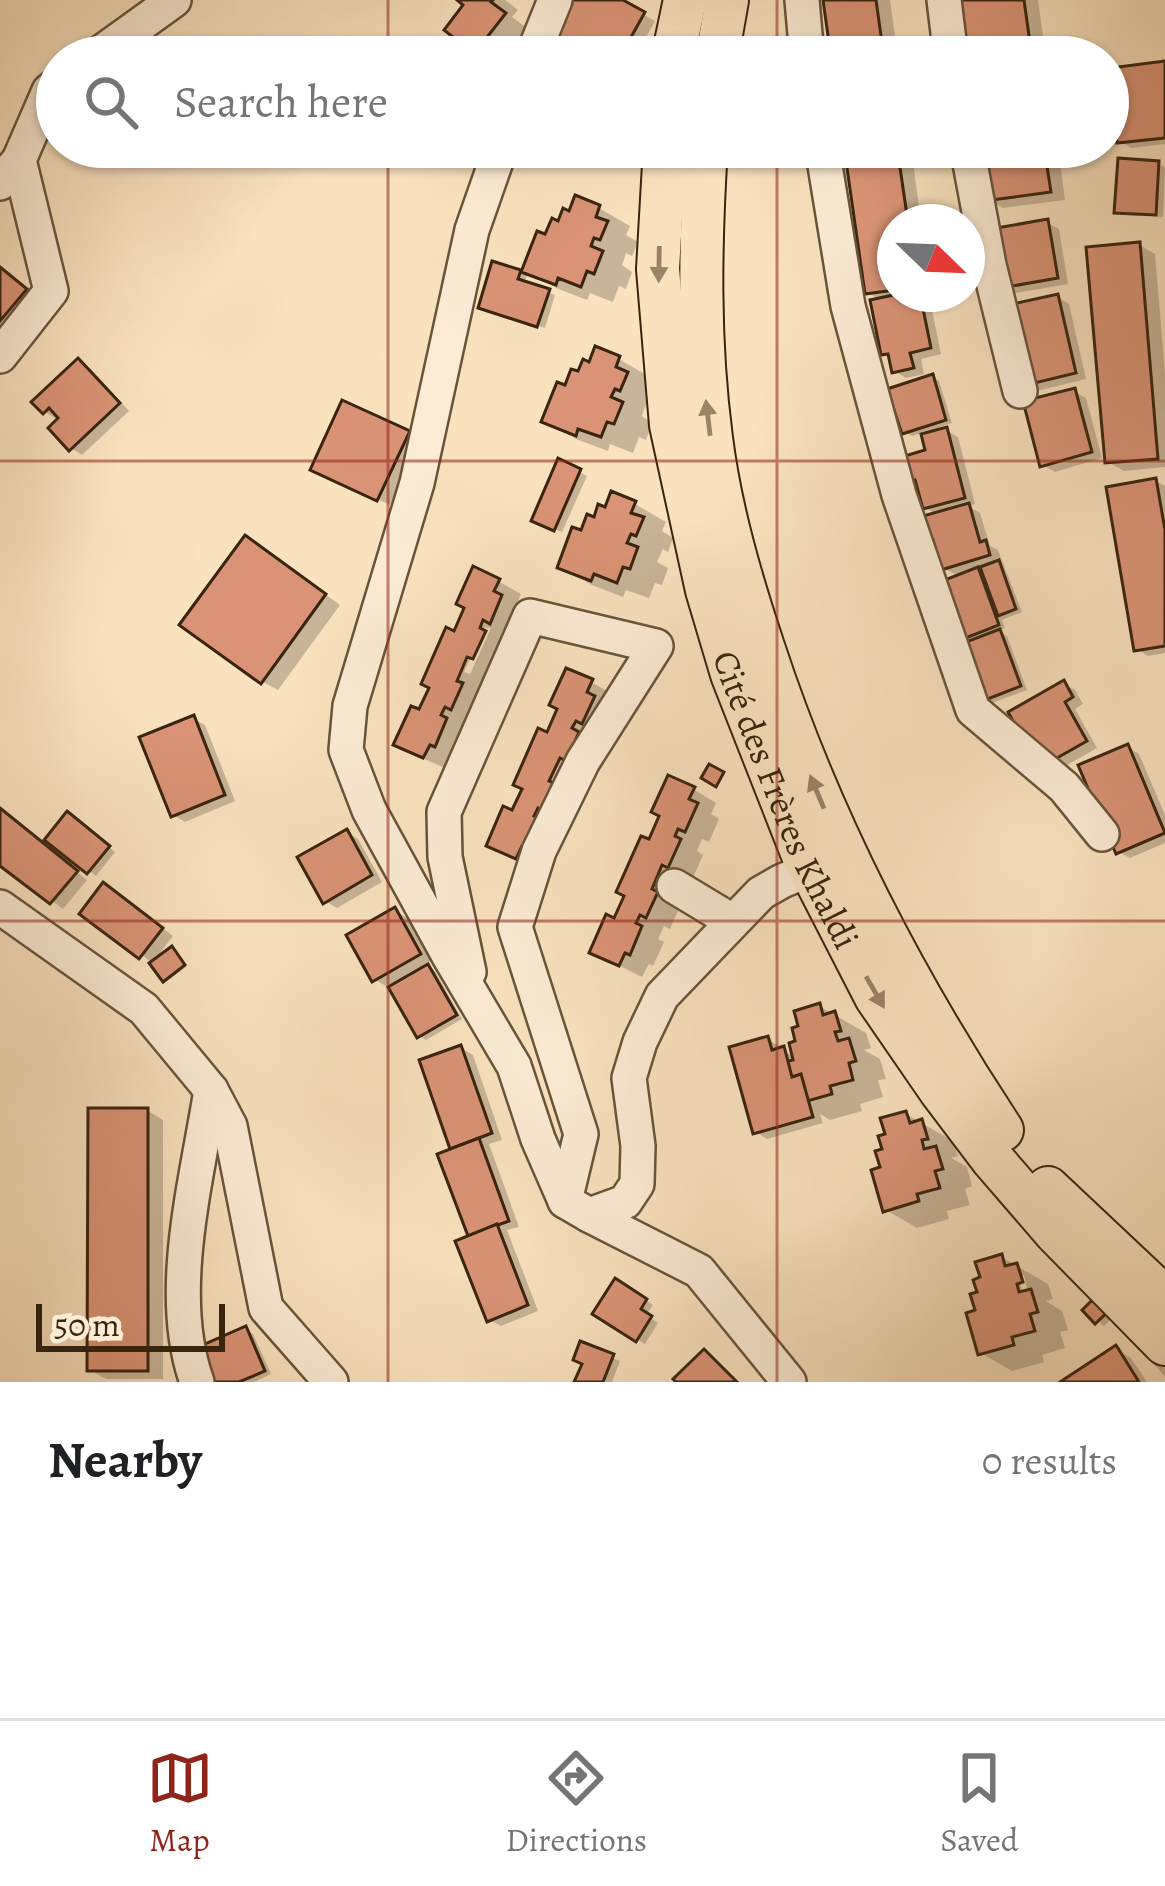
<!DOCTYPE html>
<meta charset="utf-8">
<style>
:root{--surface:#fff;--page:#f2f2f2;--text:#202124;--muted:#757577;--line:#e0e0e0;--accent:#8f2418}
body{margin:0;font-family:Alegreya,serif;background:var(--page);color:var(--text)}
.compass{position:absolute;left:877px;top:204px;width:108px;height:108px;border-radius:50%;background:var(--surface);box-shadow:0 3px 9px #0004;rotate:113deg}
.scale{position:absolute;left:36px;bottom:30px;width:189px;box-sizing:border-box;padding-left:12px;border:6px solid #39240e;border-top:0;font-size:33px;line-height:42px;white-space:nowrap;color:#39240e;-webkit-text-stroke:9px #fcecd5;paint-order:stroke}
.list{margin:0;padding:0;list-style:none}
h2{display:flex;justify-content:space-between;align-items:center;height:156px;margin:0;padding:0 48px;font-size:51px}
h2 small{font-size:39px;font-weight:400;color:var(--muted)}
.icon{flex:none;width:66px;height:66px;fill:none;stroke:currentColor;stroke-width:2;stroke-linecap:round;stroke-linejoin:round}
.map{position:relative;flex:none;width:1165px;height:1382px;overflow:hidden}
.search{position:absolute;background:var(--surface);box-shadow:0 3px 9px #0004;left:36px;right:36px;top:36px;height:132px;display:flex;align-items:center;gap:30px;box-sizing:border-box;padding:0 42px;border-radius:66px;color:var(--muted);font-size:45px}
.sheet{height:336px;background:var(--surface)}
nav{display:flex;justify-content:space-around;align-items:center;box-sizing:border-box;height:168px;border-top:3px solid var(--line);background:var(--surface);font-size:33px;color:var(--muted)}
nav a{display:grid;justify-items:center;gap:6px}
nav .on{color:var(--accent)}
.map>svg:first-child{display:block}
.shadow{fill:#0003;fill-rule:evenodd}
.building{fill:#da9376;stroke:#39240e;stroke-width:3}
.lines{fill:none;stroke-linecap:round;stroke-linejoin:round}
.minor-casing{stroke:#69543a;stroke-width:38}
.major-casing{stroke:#39240e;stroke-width:46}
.minor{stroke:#fcecd5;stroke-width:33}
.major{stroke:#fae2bf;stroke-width:42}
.oneway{fill:#9a8366}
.grid{fill:none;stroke:#8f2418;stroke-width:3;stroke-opacity:0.55}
.labels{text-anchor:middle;stroke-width:12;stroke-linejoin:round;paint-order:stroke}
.street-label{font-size:36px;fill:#39240e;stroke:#fcecd5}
</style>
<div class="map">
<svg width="1165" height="1382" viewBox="0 0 1165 1382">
<rect width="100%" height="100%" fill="#fae2bf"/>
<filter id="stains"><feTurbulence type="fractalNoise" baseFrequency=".00167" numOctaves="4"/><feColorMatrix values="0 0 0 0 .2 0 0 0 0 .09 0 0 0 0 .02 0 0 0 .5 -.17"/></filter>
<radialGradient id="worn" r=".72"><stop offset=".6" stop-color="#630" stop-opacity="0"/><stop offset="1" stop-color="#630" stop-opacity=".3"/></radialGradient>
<g class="shadow">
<path d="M 462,0 L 505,0 L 518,10 L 512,17 L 527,28 L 506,57 L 483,57 L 467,4 Z"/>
<path d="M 576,0 L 617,0 L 655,21 L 635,57 L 547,57 Z"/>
<path d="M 826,0 L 890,0 L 898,57 L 834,57 Z"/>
<path d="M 959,0 L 1038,0 L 1046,57 L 967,57 Z"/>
<path d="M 1165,64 L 1165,144 L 1131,148 L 1119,141 Z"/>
<path d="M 569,147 L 616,147 L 605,166 Z"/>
<path d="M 847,147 L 911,147 L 921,222 L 895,222 L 895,294 L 932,294 L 923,296 L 930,300 L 941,354 L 921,359 L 924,374 L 906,378 L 895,371 L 892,357 L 884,353 L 882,301 L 867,292 Z"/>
<path d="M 980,147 L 1058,147 L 1065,200 L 1003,208 L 987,199 Z"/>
<path d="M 1158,164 L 1165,167 L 1163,217 L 1125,215 L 1118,211 Z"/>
<path d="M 599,208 L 630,226 L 626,235 L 638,242 L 632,256 L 626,253 L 622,265 L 632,272 L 626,289 L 619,286 L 613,302 L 590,293 L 587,300 L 556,288 L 528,272 L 524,284 L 555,295 L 545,328 L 488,311 L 519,272 L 523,275 L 538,234 L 547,238 L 560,225 Z"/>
<path d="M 1047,223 L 1059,229 L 1068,284 L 1016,293 L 1004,286 Z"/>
<path d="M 1139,245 L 1155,254 L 1165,374 L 1165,467 L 1124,471 L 1108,462 Z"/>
<path d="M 0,267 L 36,298 L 0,341 Z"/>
<path d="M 1057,297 L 1069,304 L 1086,379 L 1037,391 L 1025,384 Z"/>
<path d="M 619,359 L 650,377 L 646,386 L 657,393 L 652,406 L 646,404 L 642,416 L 652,423 L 646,440 L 639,437 L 633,453 L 610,444 L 608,451 L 576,439 L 545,421 L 567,389 Z"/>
<path d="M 78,362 L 90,368 L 129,411 L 82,455 L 71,448 L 60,421 L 45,412 L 35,402 Z"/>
<path d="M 932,377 L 939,381 L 952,423 L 940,427 L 958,437 L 975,504 L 968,506 L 980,513 L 990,546 L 998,550 L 1022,612 L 1002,620 L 1005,628 L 998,631 L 1007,636 L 1027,690 L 989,704 L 982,700 L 960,638 L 960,577 L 944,568 L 938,548 L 925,540 L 938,515 L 925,507 L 920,488 L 908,481 L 929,452 L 924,432 L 912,436 L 905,432 Z"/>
<path d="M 1075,392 L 1086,398 L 1102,458 L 1055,472 L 1043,465 Z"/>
<path d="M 409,434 L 420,440 L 390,505 L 325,475 Z"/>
<path d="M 560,462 L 587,476 L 562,532 L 541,524 Z"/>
<path d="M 1155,481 L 1165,486 L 1165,653 L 1148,656 L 1137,649 Z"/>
<path d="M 612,495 L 635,504 L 666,522 L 662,531 L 673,538 L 668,552 L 663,549 L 657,562 L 668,568 L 662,585 L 655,583 L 649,598 L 626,590 L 623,597 L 592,585 L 560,567 L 583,534 L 606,511 Z"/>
<path d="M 261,548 L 340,605 L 278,690 L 263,682 Z"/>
<path d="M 498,581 L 521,594 L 516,606 L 524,611 L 447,769 L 420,757 L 421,713 L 455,635 ZM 484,628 L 491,628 L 470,674 L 464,672 Z"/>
<path d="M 591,682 L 614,695 L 540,870 L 490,845 L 513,814 L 548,736 Z"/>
<path d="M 1064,684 L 1075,690 L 1083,704 L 1075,709 L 1097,748 L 1062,768 L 1037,742 L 1024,735 Z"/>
<path d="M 194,719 L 205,725 L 235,801 L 185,822 L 173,815 Z"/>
<path d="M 1127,747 L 1139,754 L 1165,815 L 1165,843 L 1130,858 L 1119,852 Z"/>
<path d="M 693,789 L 716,803 L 711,814 L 719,819 L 709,842 L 702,839 L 697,851 L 703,855 L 670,929 L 664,926 L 658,939 L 664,942 L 653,966 L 649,964 L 642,977 L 592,952 L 616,922 L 650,843 Z"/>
<path d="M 0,811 L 87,880 L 63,909 L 0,862 Z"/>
<path d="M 75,819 L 115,852 L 96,876 L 49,839 Z"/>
<path d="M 347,833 L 358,839 L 382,882 L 337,908 L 325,901 Z"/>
<path d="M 115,892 L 173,936 L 153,962 L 175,951 L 186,967 L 167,981 L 154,964 L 83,913 Z"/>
<path d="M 395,911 L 407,918 L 431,961 L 424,965 L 435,971 L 462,1019 L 426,1040 L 419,1036 L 389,984 L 386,986 L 374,979 Z"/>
<path d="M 819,1006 L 866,1033 L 871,1048 L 864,1050 L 880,1059 L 886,1079 L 878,1080 L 883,1097 L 860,1104 L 862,1111 L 830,1120 L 820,1114 L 823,1123 L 767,1139 L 756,1132 L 767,1039 L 779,1046 L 780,1050 L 796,1057 Z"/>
<path d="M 461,1048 L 473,1055 L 502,1140 L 489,1144 L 519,1227 L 507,1230 L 538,1311 L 501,1326 L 490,1320 L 453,1151 L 423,1062 Z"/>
<path d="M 148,1111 L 163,1120 L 163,1379 L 106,1379 L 90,1370 Z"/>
<path d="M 906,1114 L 953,1141 L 958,1156 L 951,1158 L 967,1167 L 972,1186 L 965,1189 L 970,1205 L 947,1211 L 949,1219 L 917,1228 L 886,1210 L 886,1151 Z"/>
<path d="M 1001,1257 L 1048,1284 L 1053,1299 L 1046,1301 L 1062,1311 L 1068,1330 L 1060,1332 L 1065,1348 L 1042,1355 L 1044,1362 L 1012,1371 L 981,1353 L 979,1312 ZM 1017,1275 L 1024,1275 L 1029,1296 L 1024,1297 Z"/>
<path d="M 616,1282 L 653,1305 L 646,1315 L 658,1323 L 645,1344 L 596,1313 Z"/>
<path d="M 1128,1302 L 1104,1326 L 1087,1310 Z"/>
<path d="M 246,1330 L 253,1334 L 271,1374 L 254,1382 L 214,1382 Z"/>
<path d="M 582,1345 L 620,1361 L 612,1382 L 577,1382 L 584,1365 Z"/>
<path d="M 1116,1349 L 1131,1358 L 1147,1382 L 1065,1382 Z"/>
<path d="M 1165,1349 L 1165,1377 L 1146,1355 Z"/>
</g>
<g class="building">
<path d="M 457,0 L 493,0 L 491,2 L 506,13 L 484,41 L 494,49 L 487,57 L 478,57 L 444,30 L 463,5 Z"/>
<path d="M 573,0 L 623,0 L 645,12 L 620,57 L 541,57 Z"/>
<path d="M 823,0 L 876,0 L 884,57 L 831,57 Z"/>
<path d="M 956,0 L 1024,0 L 1032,57 L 964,57 Z"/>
<path d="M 1165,61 L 1165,138 L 1117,143 L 1110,68 Z"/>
<path d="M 563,147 L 601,147 L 593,163 Z"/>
<path d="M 844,147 L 897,147 L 908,222 L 895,222 L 895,290 L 865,294 Z"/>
<path d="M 977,147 L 1044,147 L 1051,192 L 984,201 Z"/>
<path d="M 1118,158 L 1159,161 L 1156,215 L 1114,213 Z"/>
<path d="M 575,195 L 600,205 L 596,217 L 608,221 L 600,240 L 594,238 L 591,246 L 603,251 L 594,274 L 587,271 L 581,287 L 558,278 L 556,285 L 521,272 L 537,231 L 545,234 L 552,218 L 558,221 L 563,208 L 569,211 Z"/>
<path d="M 1048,219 L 1058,278 L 1001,288 L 991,229 Z"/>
<path d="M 1140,242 L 1158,459 L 1105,463 L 1086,247 Z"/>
<path d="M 492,261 L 521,270 L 518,279 L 550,289 L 537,327 L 478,308 Z"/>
<path d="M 0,267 L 27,289 L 0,321 Z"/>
<path d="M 898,294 L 920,294 L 931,348 L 910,353 L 914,368 L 892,373 L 888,354 L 881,355 L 870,300 Z"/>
<path d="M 1058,294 L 1076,373 L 1022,386 L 1004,306 Z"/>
<path d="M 595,346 L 620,356 L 616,367 L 628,372 L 620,391 L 615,389 L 611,397 L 623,402 L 614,424 L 607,422 L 601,437 L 578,429 L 576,436 L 541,422 L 557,382 L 565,385 L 571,369 L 578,371 L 583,359 L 589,362 Z"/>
<path d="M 78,358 L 120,403 L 69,451 L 48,428 L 58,418 L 49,408 L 43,414 L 31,402 Z"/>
<path d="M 933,374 L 946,420 L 902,434 L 887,389 Z"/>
<path d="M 1075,388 L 1092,452 L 1040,467 L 1023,401 Z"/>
<path d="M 342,400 L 410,431 L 377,501 L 310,470 Z"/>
<path d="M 947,427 L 965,498 L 923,509 L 915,480 L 905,483 L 898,458 L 925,450 L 921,434 Z"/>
<path d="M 558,458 L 581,469 L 554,531 L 531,521 Z"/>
<path d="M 1156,478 L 1165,530 L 1165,646 L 1134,651 L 1106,487 Z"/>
<path d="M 611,491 L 636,501 L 631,513 L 644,517 L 636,536 L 631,534 L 627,543 L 638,547 L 630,569 L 623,567 L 617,583 L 594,574 L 591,581 L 557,568 L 572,527 L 581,530 L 587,514 L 594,517 L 598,504 L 605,507 Z"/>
<path d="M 969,503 L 980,542 L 986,540 L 990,555 L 941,570 L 933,540 L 922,542 L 916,518 Z"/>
<path d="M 245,535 L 326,594 L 261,684 L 179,625 Z"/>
<path d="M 999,560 L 1016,609 L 998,616 L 980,567 Z"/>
<path d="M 473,566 L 500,579 L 494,591 L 502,595 L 490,624 L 483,620 L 480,628 L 486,631 L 473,659 L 467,657 L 457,681 L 463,683 L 451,710 L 445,707 L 441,715 L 447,718 L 435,747 L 430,745 L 423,758 L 393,745 L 411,706 L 419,709 L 429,688 L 421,684 L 446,627 L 454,631 L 464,608 L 456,604 Z"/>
<path d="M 978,567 L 999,625 L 958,641 L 937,583 Z"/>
<path d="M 1000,629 L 1021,686 L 980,702 L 958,645 Z"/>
<path d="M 566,668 L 593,679 L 587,692 L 595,696 L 582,724 L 576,721 L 572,728 L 579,732 L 566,761 L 560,758 L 549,781 L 556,784 L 544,811 L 538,808 L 534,816 L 540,819 L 527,848 L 522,846 L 516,859 L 486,846 L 503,806 L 512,810 L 522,789 L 513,785 L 538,728 L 547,732 L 557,709 L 549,705 Z"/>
<path d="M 1064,680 L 1073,697 L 1065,702 L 1087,741 L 1048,763 L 1033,738 L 1022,737 L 1008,712 Z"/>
<path d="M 194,715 L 225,795 L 171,817 L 139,737 Z"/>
<path d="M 1128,744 L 1165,833 L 1116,854 L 1078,765 Z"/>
<path d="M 709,764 L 724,772 L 716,787 L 701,778 Z"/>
<path d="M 668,775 L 695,787 L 689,799 L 698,803 L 685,832 L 678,829 L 675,836 L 681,839 L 668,868 L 662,865 L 652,889 L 658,892 L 646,918 L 640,915 L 636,923 L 642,926 L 630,955 L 625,953 L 619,966 L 589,953 L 606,914 L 614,918 L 624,896 L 616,892 L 641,836 L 649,839 L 659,816 L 651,812 Z"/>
<path d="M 0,808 L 78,871 L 50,904 L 0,866 Z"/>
<path d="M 67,811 L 110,846 L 87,874 L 44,840 Z"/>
<path d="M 347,829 L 372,875 L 323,904 L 297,857 Z"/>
<path d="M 103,882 L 163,928 L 139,959 L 79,914 Z"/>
<path d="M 395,907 L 421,954 L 372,982 L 346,935 Z"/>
<path d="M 172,946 L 185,965 L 163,982 L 149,963 Z"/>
<path d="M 428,964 L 457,1015 L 417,1038 L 388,987 Z"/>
<path d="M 820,1003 L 823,1015 L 835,1011 L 841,1031 L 835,1032 L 838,1041 L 849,1038 L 856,1061 L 849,1063 L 853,1080 L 830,1086 L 832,1094 L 797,1104 L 785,1062 L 793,1060 L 789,1043 L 795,1041 L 792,1028 L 798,1026 L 794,1011 Z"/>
<path d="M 768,1036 L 772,1050 L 784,1046 L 792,1077 L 801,1074 L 813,1117 L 753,1134 L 729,1047 Z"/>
<path d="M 461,1045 L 492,1133 L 450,1149 L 419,1060 Z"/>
<path d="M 88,1108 L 148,1108 L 148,1371 L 87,1371 Z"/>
<path d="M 906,1111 L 910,1123 L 922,1119 L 928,1139 L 922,1140 L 924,1149 L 936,1146 L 943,1169 L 935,1171 L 940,1188 L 917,1194 L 919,1201 L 883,1212 L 871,1170 L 880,1167 L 875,1151 L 882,1149 L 878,1136 L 885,1134 L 880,1118 Z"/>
<path d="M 479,1138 L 509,1221 L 468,1236 L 437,1154 Z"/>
<path d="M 497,1224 L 528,1305 L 487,1322 L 455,1241 Z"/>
<path d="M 1002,1254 L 1005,1266 L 1017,1263 L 1023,1282 L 1017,1284 L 1019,1292 L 1031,1289 L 1038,1312 L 1030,1314 L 1035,1331 L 1012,1337 L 1014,1345 L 978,1355 L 966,1313 L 975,1310 L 970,1294 L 977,1292 L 973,1280 L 980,1277 L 975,1262 Z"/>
<path d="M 615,1278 L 647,1299 L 641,1309 L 652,1316 L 636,1342 L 592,1314 Z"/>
<path d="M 1110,1283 L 1123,1297 L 1095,1324 L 1082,1310 Z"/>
<path d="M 246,1326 L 265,1371 L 239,1382 L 211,1382 L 196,1348 Z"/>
<path d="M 580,1341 L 614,1354 L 603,1382 L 574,1382 L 582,1364 L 573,1360 Z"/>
<path d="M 1116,1345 L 1139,1382 L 1060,1382 Z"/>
<path d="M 704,1349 L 737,1382 L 676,1382 L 673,1379 Z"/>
</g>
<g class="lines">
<g class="minor-casing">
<g id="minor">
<path d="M 802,0 L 807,57"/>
<path d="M 944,0 L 951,57"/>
<path d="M 95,57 L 174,0"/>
<path d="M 532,57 L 555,0"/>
<path d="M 501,147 L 472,230 L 417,483 L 350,706 L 346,750 L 369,810 L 449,956 L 514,1066 L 538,1139 L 565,1201 L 589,1215 L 625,1202 L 637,1184 L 638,1146 L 629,1078 L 640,1042 L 662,996 L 761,893 L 782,881 L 831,861"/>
<path d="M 822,147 L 848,306 L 899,495 L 973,710 L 1064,787 L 1102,834"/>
<path d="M 967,147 L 989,265 L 1020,391"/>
<path d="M 0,183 L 19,160 L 49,91 L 57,85"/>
<path d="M 0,356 L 51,291 L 19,160"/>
<path d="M 674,886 L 732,921"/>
<path d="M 0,907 L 144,1009 L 211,1090 L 230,1126 L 266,1308 L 331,1382"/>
<path d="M 469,972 L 445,857 L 444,812 L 530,616 L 656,646 L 583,761 L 539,851 L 515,927 L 581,1134 L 565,1201"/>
<path d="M 589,1215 L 699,1271 L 789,1382"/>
<path d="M 197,1382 C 165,1294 197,1180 211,1090"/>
</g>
</g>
<g class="major-casing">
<g id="major">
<path d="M 673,57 L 685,0"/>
<path d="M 717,57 L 727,0"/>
<path id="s1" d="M 665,147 L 658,269 L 671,425 L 707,590 L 732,674 L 803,855 L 876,997 L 940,1090 L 993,1160 L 1056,1233 L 1165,1344"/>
<path d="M 706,147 C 700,244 698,341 711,438 C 720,510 741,581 764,650 C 820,820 903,980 1002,1130"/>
<path d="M 1048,1188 L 1165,1298"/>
</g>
</g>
<use href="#minor" class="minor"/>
<use href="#major" class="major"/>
</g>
<defs><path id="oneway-solid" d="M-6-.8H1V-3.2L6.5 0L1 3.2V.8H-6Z" transform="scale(3)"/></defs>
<g class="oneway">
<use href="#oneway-solid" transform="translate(659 264) rotate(91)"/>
<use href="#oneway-solid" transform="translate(708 418) rotate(-97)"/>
<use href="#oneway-solid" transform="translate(817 792) rotate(-113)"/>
<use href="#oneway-solid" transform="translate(875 992) rotate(60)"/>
</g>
<path class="grid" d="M 388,0 L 388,57M 777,0 L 777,57M 388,147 L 388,1382M 777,147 L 777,1382M 0,461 L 1165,461M 0,921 L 1165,921"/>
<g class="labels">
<g class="street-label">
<text dy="13" stroke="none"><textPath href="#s1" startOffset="672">Cité des Frères Khaldi</textPath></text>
</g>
</g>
<rect width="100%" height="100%" filter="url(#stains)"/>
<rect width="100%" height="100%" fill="url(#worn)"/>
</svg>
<svg class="compass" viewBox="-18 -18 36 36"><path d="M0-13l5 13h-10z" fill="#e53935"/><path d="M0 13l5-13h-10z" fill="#757577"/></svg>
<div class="scale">50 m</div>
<div class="search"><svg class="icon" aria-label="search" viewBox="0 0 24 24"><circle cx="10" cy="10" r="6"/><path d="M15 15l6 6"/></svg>Search here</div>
</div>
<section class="sheet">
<h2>Nearby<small>0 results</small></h2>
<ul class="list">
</ul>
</section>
<nav>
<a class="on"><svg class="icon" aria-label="map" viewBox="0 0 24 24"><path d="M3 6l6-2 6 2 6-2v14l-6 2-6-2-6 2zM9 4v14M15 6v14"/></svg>Map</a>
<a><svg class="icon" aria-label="directions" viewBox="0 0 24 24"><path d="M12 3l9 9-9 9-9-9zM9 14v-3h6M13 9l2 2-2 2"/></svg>Directions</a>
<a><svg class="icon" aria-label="saved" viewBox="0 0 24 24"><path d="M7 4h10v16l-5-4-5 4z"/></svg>Saved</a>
</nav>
